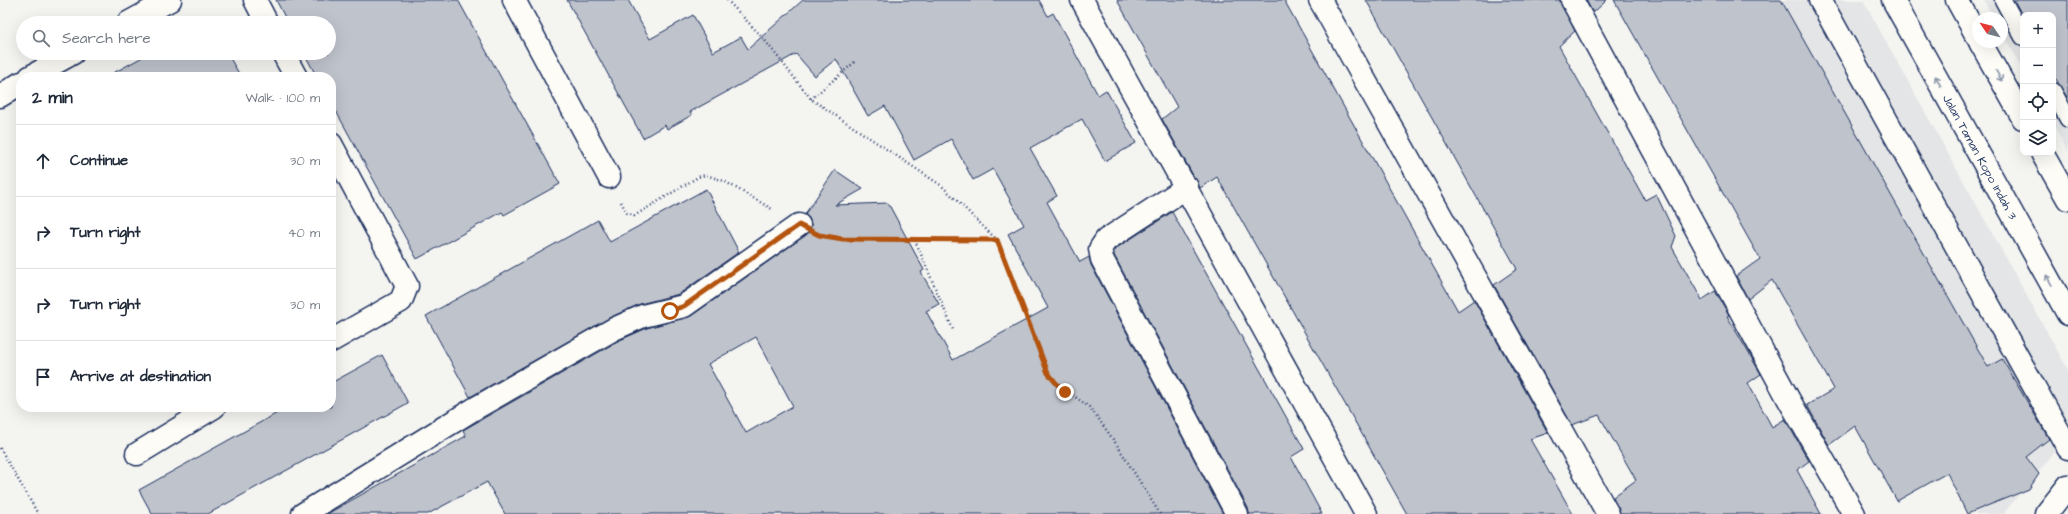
<!DOCTYPE html>
<meta charset="utf-8">
<style>
:root{--surface:#fff;--page:#f6f6f7;--text:#1f2937;--muted:#747a83;--line:#e0e1e3}
body{margin:0;font-family:"Architects Daughter",sans-serif;background:var(--page);color:var(--text)}
.controls{position:absolute;right:12px;top:12px;display:grid;overflow:hidden;border-radius:8px;box-shadow:0 4px 16px #0002}
.controls button{width:36px;height:36px;display:grid;place-items:center;padding:0;border:0;border-bottom:1px solid var(--line);background:var(--surface);color:var(--text);font:20px sans-serif}
.compass{position:absolute;left:1972px;top:12px;width:36px;height:36px;border-radius:50%;background:var(--surface);box-shadow:0 4px 16px #0002;rotate:305deg}
.stop{position:absolute;width:12px;height:12px;margin:-9px;border:3px solid #b45309;border-radius:50%;background:#fff}
.stop.end{background:#b45309;border-color:#fff;box-shadow:0 1px 4px #0008}
.list{margin:0;padding:0;list-style:none}
h2{display:flex;justify-content:space-between;align-items:center;height:52px;margin:0;padding:0 16px;font-size:17px}
h2 small{font-size:13px;font-weight:400;color:var(--muted)}
.list li{display:grid;grid-template-columns:26px 1fr auto;gap:12px;align-items:center;box-sizing:border-box;height:72px;padding:0 16px;border-top:1px solid var(--line)}
.list b{display:block;font-size:15px;white-space:nowrap}
.list em{font-size:13px;font-style:normal;color:var(--muted)}
.icon{flex:none;width:22px;height:22px;fill:none;stroke:currentColor;stroke-width:2;stroke-linecap:round;stroke-linejoin:round}
.map{position:relative;flex:none;width:2068px;height:514px;overflow:hidden}
.search{position:absolute;background:var(--surface);box-shadow:0 4px 16px #0002;left:16px;top:16px;width:320px;height:44px;display:flex;align-items:center;gap:10px;box-sizing:border-box;padding:0 14px;border-radius:22px;color:var(--muted);font-size:15px}
.panel{position:absolute;background:var(--surface);box-shadow:0 4px 16px #0002;left:16px;top:72px;width:320px;height:340px;border-radius:16px}
.map>svg:first-child{display:block}
.built{fill:#e4e5e6}
.building{fill:#bfc3cc;stroke:#1b2f5e;fill-rule:evenodd}
.lines{fill:none;stroke-linecap:round;stroke-linejoin:round}
.lane-casing{stroke:#1b2f5e;stroke-width:19}
.street-casing{stroke:#1b2f5e;stroke-width:25}
.secondary-casing{stroke:#1b2f5e;stroke-width:25}
.path{stroke:#1b2f5e;stroke-width:2.5;stroke-dasharray:1 3;stroke-linecap:butt}
.lane{stroke:#fdfcf7;stroke-width:16}
.street{stroke:#fdfcf7;stroke-width:22}
.secondary{stroke:#fdfcf7;stroke-width:22}
.oneway{stroke:#8c96aa}
.route{stroke:#b45309;stroke-width:5}
.labels{text-anchor:middle;stroke-width:3;stroke-linejoin:round;paint-order:stroke}
.street-label{font-size:12px;fill:#1b2f5e;stroke:#fdfcf7}
</style>
<div class="map">
<svg width="2068" height="514" viewBox="0 0 2068 514">
<rect width="100%" height="100%" fill="#f4f4f1"/>
<filter id="ink" filterUnits="userSpaceOnUse"><feTurbulence type="fractalNoise" baseFrequency=".025" numOctaves="2"/><feDisplacementMap in="SourceGraphic" scale="8" xChannelSelector="R" yChannelSelector="G"/><feConvolveMatrix kernelMatrix="1 2 1 2 8 2 1 2 1" color-interpolation-filters="sRGB"/></filter>
<g filter="url(#ink)">
<g class="built">
<path d="M 1691,0 L 1863,0 L 2068,370 L 2068,436 L 2003,514 L 1976,514 Z"/>
<path d="M 1984,0 L 2068,0 L 2068,152 L 2053,124 L 2053,15 L 2023,15 L 2023,70 L 2002,32 L 2002,18 L 1994,18 Z"/>
</g>
<g class="building">
<path d="M 276,0 L 458,0 L 560,184 L 504,215 L 502,212 L 417,259 L 331,102 L 331,77 L 317,77 L 304,53 L 329,53 L 329,23 L 288,23 Z"/>
<path d="M 567,0 L 628,0 L 650,39 L 693,15 L 713,52 L 741,37 L 748,49 L 803,0 L 1039,0 L 1048,16 L 1053,13 L 1098,95 L 1106,90 L 1136,143 L 1105,161 L 1082,119 L 1030,148 L 1057,196 L 1047,202 L 1080,262 L 1089,257 L 1091,265 L 1223,514 L 505,514 L 487,482 L 428,514 L 327,514 L 466,436 L 463,430 L 620,340 L 647,328 L 691,316 L 806,235 L 810,230 L 811,224 L 809,218 L 805,214 L 835,170 L 863,189 L 835,205 L 888,203 L 924,270 L 921,272 L 939,304 L 926,311 L 953,360 L 1048,308 L 1008,234 L 1024,225 L 993,169 L 973,180 L 951,139 L 914,160 L 885,106 L 868,116 L 836,59 L 815,76 L 796,54 L 690,112 L 692,115 L 667,129 L 665,125 L 643,138 ZM 756,337 L 793,406 L 746,433 L 708,364 Z"/>
<path d="M 1117,0 L 1284,0 L 1458,311 L 1474,300 L 1548,433 L 1530,439 L 1573,514 L 1407,514 L 1217,177 L 1200,188 L 1162,119 L 1177,107 Z"/>
<path d="M 1366,0 L 1560,0 L 1575,31 L 1559,46 L 1645,200 L 1656,194 L 1676,236 L 1672,247 L 1702,300 L 1715,291 L 1729,315 L 1727,316 L 1761,374 L 1748,383 L 1772,427 L 1785,419 L 1809,461 L 1797,470 L 1821,514 L 1620,514 L 1613,497 L 1636,480 L 1599,415 L 1572,425 L 1494,285 L 1517,269 Z"/>
<path d="M 1586,0 L 1607,0 L 1593,13 Z"/>
<path d="M 1614,0 L 1781,0 L 1988,367 L 2002,359 L 2049,439 L 2026,457 L 2039,474 L 2029,489 L 1967,514 L 1947,473 L 1897,501 L 1855,426 L 1829,445 L 1807,405 L 1834,389 L 1772,280 L 1748,299 L 1736,276 L 1760,259 Z"/>
<path d="M 2014,0 L 2068,0 L 2068,99 L 2053,74 L 2053,15 L 2023,15 L 2023,17 Z"/>
<path d="M 150,53 L 227,53 L 241,77 L 106,77 Z"/>
<path d="M 706,189 L 739,252 L 679,294 L 640,304 L 609,318 L 470,397 L 426,316 L 598,220 L 610,242 Z"/>
<path d="M 1172,212 L 1304,449 L 1291,457 L 1322,514 L 1249,514 L 1248,508 L 1114,255 L 1115,249 Z"/>
<path d="M 382,355 L 408,403 L 208,514 L 152,514 L 139,490 L 288,407 L 331,407 L 331,383 Z"/>
</g>
<g class="lines">
<g class="lane-casing">
<g id="lane">
<path d="M 2003,0 L 2023,37"/>
<path d="M 2053,91 L 2068,119"/>
</g>
</g>
<g class="street-casing">
<g id="street">
<path d="M 255,0 L 267,23"/>
<path d="M 514,0 L 609,177"/>
<path d="M 1082,0 L 1366,514"/>
<path d="M 1320,0 L 1608,514"/>
<path d="M 1572,0 L 1789,400 L 1854,514"/>
<path d="M 1820,0 L 2068,448"/>
<path d="M 128,23 L 170,0"/>
<path d="M 283,53 L 296,77"/>
<path d="M 30,77 L 73,53"/>
<path d="M 0,96 L 21,83"/>
<path d="M 331,144 L 407,286 L 401,301 L 331,341"/>
<path d="M 1187,187 L 1106,240 L 1100,249 L 1102,259 L 1237,514"/>
<path d="M 137,454 L 214,407"/>
<path d="M 303,514 L 474,409 L 614,329 L 643,316 L 684,306 L 799,225"/>
<path d="M 2046,514 L 2068,486"/>
</g>
</g>
<g class="secondary-casing">
<g id="secondary">
<path d="M 1893,0 L 2068,314"/>
<path d="M 1957,0 L 1978,38"/>
<path d="M 1980,42 L 2023,118"/>
<path d="M 2042,153 L 2068,199"/>
</g>
</g>
<g class="path">
<path d="M 727,0 L 763,38 L 811,99 L 942,186 L 997,240 L 1048,373 L 1056,383 L 1089,407 L 1095,414 L 1117,445 L 1160,514"/>
<path d="M 811,99 L 856,61"/>
<path d="M 621,202 L 627,213 L 634,216 L 698,177 L 706,175 L 724,181 L 772,209"/>
<path d="M 824,236 L 843,239 L 997,240"/>
<path d="M 915,240 L 954,332"/>
<path d="M 0,448 L 38,514"/>
</g>
<use href="#lane" class="lane"/>
<use href="#street" class="street"/>
<use href="#secondary" class="secondary"/>
</g>
<defs><path id="oneway-shaft" d="M-6 0H5M1.5-3L5.5 0L1.5 3" fill="none" stroke-width="1.6" stroke-linecap="round" stroke-linejoin="round"/></defs>
<g class="oneway">
<use href="#oneway-shaft" transform="translate(1999 76) rotate(61)"/>
<use href="#oneway-shaft" transform="translate(1938 81) rotate(-119)"/>
<use href="#oneway-shaft" transform="translate(2049 280) rotate(-119)"/>
</g>
</g>
<g class="lines" filter="url(#ink)">
<path class="route" d="M 670,311 L 684,306 L 799,225 L 819,235 L 843,239 L 997,240 L 1048,373 L 1056,383 L 1065,392"/>
</g>
<g class="labels">
<g class="street-label">
<text transform="translate(1980 157) rotate(61)" y="4">Jalan Taman Kopo Indah 3</text>
</g>
</g>
</svg>
<div class="controls">
<button>+</button>
<button>−</button>
<button><svg class="icon" aria-label="locate" viewBox="0 0 24 24"><circle cx="12" cy="12" r="6"/><path d="M12 2v4M12 18v4M2 12h4M18 12h4"/></svg></button>
<button><svg class="icon" aria-label="layers" viewBox="0 0 24 24"><path d="M12 4l9 5-9 5-9-5zM3 14l9 5 9-5"/></svg></button>
</div>
<svg class="compass" viewBox="-18 -18 36 36"><path d="M0-13l5 13h-10z" fill="#e53935"/><path d="M0 13l5-13h-10z" fill="#747a83"/></svg>
<div class="stop" style="left:670px;top:311px"></div>
<div class="stop end" style="left:1065px;top:392px"></div>
<div class="search"><svg class="icon" aria-label="search" viewBox="0 0 24 24"><circle cx="10" cy="10" r="6"/><path d="M15 15l6 6"/></svg>Search here</div>
<section class="panel">
<h2>2 min<small>Walk · 100 m</small></h2>
<ul class="list">
<li><svg class="icon" aria-label="ahead" viewBox="0 0 24 24"><path d="M12 20V5M6 11l6-6 6 6"/></svg><div><b>Continue</b></div><em>30 m</em></li>
<li><svg class="icon" aria-label="right" viewBox="0 0 24 24"><path d="M7 20v-9h11M14 6l5 5-5 5"/></svg><div><b>Turn right</b></div><em>40 m</em></li>
<li><svg class="icon" aria-label="right" viewBox="0 0 24 24"><path d="M7 20v-9h11M14 6l5 5-5 5"/></svg><div><b>Turn right</b></div><em>30 m</em></li>
<li><svg class="icon" aria-label="arrive" viewBox="0 0 24 24"><path d="M6 21V4h12l-3 4 3 4H6"/></svg><div><b>Arrive at destination</b></div></li>
</ul>
</section>
</div>
